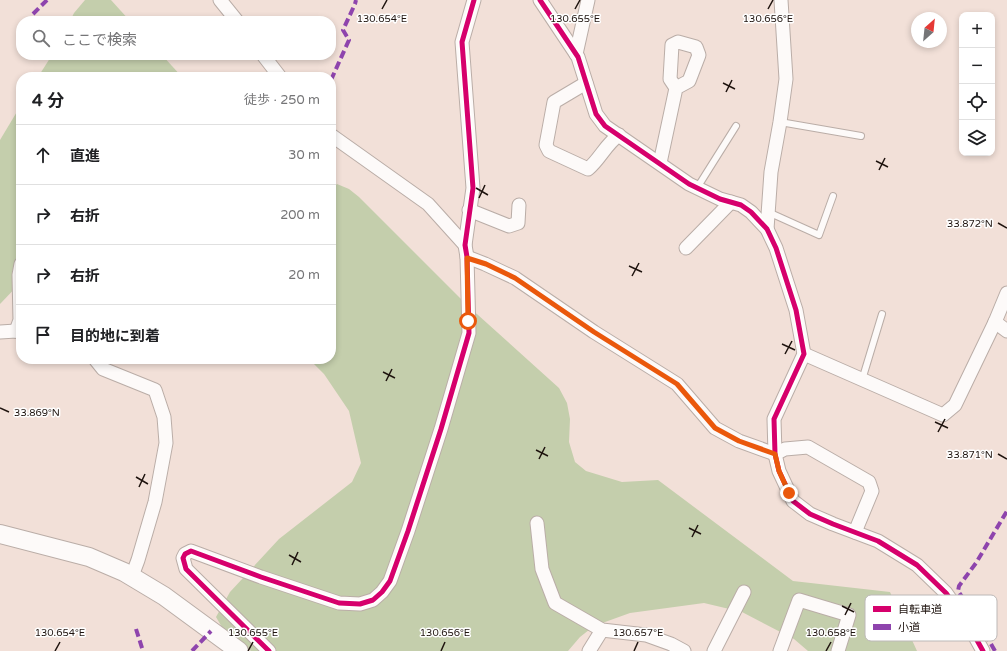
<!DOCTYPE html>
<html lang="ja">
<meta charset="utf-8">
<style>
:root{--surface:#fff;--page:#f6f6f6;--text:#202124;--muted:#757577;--line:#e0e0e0}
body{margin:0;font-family:"Varela Round","Noto Sans JP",sans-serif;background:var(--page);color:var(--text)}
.controls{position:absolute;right:12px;top:12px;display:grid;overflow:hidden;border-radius:8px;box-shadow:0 2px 6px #0003}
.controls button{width:36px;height:36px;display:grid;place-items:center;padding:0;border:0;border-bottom:1px solid var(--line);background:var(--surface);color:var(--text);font:20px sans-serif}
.compass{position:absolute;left:911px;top:12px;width:36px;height:36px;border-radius:50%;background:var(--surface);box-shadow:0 2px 6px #0003;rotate:27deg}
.stop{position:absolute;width:12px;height:12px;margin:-9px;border:3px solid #ea580c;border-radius:50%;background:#fff}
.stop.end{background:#ea580c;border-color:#fff;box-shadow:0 1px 4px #0008}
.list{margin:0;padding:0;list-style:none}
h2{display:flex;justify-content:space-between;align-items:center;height:52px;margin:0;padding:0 16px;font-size:17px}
h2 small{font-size:13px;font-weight:400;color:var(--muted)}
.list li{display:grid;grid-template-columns:26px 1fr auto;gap:12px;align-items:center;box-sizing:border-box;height:60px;padding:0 16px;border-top:1px solid var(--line)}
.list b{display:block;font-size:15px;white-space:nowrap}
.list em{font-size:13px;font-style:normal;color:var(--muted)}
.icon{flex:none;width:22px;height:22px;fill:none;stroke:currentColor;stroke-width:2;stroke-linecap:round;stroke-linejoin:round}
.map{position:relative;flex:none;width:1007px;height:651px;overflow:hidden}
.search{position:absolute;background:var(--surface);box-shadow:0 2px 6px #0003;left:16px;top:16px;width:320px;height:44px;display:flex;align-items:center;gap:10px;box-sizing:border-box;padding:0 14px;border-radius:16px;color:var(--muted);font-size:15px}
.panel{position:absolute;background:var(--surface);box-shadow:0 2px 6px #0003;left:16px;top:72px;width:320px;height:292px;border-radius:16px}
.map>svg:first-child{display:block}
.forest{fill:#c4ceac}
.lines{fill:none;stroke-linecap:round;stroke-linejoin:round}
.lane-casing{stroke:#baada7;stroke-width:8}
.street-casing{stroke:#baada7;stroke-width:15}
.secondary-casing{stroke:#baada7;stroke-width:20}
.lane{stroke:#fdfaf9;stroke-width:6}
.street{stroke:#fdfaf9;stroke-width:13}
.secondary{stroke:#fdfaf9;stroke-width:18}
.quiet{stroke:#8e44ad;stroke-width:4;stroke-dasharray:8 4;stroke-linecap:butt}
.cycleway-casing{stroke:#fff;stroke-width:8}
.cycleway{stroke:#d6006c;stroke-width:5}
.route{stroke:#ea580c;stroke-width:5}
.ticks{fill:none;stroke:#1f140f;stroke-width:1.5}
.key{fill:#fff;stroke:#bcb8b7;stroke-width:1}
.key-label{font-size:11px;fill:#1f140f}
.ticks-label{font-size:10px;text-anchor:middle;fill:#1f140f;stroke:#fff;stroke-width:3;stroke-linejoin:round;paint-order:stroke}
</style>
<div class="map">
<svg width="1007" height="651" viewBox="0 0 1007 651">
<rect width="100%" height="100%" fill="#f2e0d8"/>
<g class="forest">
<path d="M 85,0 L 111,0 L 130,21 L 70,21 L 74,13 Z"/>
<path d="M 52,55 L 162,55 L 182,77 L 38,77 Z"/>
<path d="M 21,105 L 21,282 L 0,304 L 0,140 Z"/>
<path d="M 337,184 L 349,189 L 359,197 L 468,306 L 559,388 L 567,403 L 570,419 L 569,442 L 575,462 L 586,471 L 622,482 L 658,480 L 793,581 L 890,592 L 917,651 L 808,651 L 794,639 L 742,612 L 704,603 L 630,613 L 594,626 L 580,637 L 568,651 L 251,651 L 223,629 L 216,617 L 230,592 L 279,539 L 352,482 L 361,463 L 349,411 L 324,374 L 309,359 L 331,359 L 331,189 Z"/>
</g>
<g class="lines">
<g class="lane-casing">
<g id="lane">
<path d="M 780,122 L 861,136"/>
<path d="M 697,188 L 736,126"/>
<path d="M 768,212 L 819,235 L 833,196"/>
<path d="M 862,380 L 882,314"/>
</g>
</g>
<g class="street-casing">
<g id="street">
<path d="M 220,0 L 237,21"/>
<path d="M 540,0 L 578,57 L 596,114 L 605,126 L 689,184 L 720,199 L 741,205 L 751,212 L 767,229 L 776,248 L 796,310 L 804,354 L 774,419 L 775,454 L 779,471 L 793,501 L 810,514 L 833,524 L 878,541 L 917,565 L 946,593 L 968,624 L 983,651"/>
<path d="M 576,54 L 588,0"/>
<path d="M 263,55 L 280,77"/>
<path d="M 586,83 L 554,102 L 546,145 L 549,151 L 588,169 C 600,159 606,144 619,135"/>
<path d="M 331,135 L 428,204 L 465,245"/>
<path d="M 660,163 L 676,88 L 670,79 L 672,45 L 678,42 L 696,47 L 699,55 L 689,81 L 676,88"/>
<path d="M 469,210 L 509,226 L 518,223 L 519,205"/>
<path d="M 767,229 L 771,172 L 780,122 L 786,79 L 781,0"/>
<path d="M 686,248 L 731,202"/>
<path d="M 467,257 L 485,264 L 515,278 L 594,332 L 677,384 L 715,428 L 739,441 L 775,454 L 785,449 L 808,447 L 869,482 L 872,491 L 855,532"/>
<path d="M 995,322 L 1007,331"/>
<path d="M 16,331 L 20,320 L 19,275 L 21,264"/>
<path d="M 0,332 L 16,331 L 21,332"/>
<path d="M 804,354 L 943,415 L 955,405 L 995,322 L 1007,293"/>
<path d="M 95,359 L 103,369 L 155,390 L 164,417 L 166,443 L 155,502 L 138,560 L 132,576"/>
<path d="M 537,523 L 542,569 L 555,603 L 602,630 L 646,635 L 671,644 L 684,651"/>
<path d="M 269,651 L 186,569 L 183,558 L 185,554 L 191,551 L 261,577 L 339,603 L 360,604 L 373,600 L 382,592 L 390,581 L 408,531 L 441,429 L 469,333 L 467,257 L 465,245 L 473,188 L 462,42 L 474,0"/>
<path d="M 589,651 L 602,630"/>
<path d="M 714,651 L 744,592"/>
<path d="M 780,651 L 799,600 L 849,615 L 838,651"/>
</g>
</g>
<g class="secondary-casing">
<path id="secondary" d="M 0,534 L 89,557 L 124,572 L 164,596 L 239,651"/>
</g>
<use href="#lane" class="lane"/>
<use href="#street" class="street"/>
<use href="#secondary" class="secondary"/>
<g class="quiet">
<path d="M 33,14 L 47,0"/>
<path d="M 331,80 L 349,40 L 343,30 L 355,4 L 356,0"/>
<path d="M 136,629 L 143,651"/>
<path d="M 192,651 L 211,631"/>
<path d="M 995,651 L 971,609 L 958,591 L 959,586 L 976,563 L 1007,511"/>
</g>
<g class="cycleway-casing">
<g id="cycleway">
<path d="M 540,0 L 578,57 L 596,114 L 605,126 L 689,184 L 720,199 L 741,205 L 751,212 L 767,229 L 776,248 L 796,310 L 804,354 L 774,419 L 775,454 L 779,471 L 793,501 L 810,514 L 833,524 L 878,541 L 917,565 L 946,593 L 968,624 L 983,651"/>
<path d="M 269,651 L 186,569 L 183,558 L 185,554 L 191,551 L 261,577 L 339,603 L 360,604 L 373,600 L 382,592 L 390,581 L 408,531 L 441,429 L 469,333 L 467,257 L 465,245 L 473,188 L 462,42 L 474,0"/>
</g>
</g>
<use href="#cycleway" class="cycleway"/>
</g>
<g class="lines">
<path class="route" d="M 468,321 L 467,258 L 486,264 L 515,278 L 594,332 L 677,384 L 715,428 L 739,441 L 775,454 L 779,471 L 789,493"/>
</g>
<path class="ticks" d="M 382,9 L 387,0M 575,9 L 580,0M 768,9 L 773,0M 723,83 L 735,89M 726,92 L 732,80M 876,161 L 888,167M 879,170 L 885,158M 476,188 L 488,195M 479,198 L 485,185M 998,223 L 1007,228M 629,266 L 642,272M 632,276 L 639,263M 782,344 L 795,350M 785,354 L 792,341M 383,372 L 395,378M 386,381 L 392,369M 0,408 L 9,412M 935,422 L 948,428M 938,432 L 945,419M 536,450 L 548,456M 998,454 L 1007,459M 539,459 L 545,447M 136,477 L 148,484M 139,487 L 145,474M 689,528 L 701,534M 692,537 L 698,525M 289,555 L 301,562M 292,565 L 298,552M 842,606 L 854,612M 845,615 L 851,603M 55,651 L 60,642M 248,651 L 253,642M 441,651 L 445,642M 634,651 L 638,642M 826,651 L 831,642"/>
<rect x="865" y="595" width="132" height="46" rx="6" class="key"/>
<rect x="873" y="606" width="18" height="6" fill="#d6006c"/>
<rect x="873" y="624" width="18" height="6" fill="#8e44ad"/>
<g class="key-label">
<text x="898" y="613">自転車道</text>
<text x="898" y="631">小道</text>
</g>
<g class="ticks-label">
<text x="382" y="22">130.654°E</text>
<text x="575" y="22">130.655°E</text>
<text x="768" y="22">130.656°E</text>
<text x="970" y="227">33.872°N</text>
<text x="37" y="416">33.869°N</text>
<text x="970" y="458">33.871°N</text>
<text x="60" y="636">130.654°E</text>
<text x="253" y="636">130.655°E</text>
<text x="445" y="636">130.656°E</text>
<text x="638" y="636">130.657°E</text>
<text x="831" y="636">130.658°E</text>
</g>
</svg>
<div class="controls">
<button>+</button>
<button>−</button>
<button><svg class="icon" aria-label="locate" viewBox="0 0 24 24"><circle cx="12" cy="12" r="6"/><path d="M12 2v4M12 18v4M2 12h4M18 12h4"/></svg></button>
<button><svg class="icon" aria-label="layers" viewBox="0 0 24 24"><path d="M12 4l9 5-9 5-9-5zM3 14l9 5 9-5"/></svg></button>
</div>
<svg class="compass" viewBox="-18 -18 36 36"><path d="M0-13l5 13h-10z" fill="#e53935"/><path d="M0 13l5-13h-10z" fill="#757577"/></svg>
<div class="stop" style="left:468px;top:321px"></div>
<div class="stop end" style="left:789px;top:493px"></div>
<div class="search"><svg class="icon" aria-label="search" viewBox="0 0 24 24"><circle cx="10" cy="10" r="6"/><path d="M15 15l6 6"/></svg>ここで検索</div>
<section class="panel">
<h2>4 分<small>徒歩 · 250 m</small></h2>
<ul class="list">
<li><svg class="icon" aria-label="ahead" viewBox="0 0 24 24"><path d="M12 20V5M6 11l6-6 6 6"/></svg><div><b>直進</b></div><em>30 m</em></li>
<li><svg class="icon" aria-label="right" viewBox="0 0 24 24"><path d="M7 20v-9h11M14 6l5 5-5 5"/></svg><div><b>右折</b></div><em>200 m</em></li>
<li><svg class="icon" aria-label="right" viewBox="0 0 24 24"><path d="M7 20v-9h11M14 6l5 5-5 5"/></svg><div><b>右折</b></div><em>20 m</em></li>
<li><svg class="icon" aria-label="arrive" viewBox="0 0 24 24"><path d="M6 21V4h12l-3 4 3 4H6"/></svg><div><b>目的地に到着</b></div></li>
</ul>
</section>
</div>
